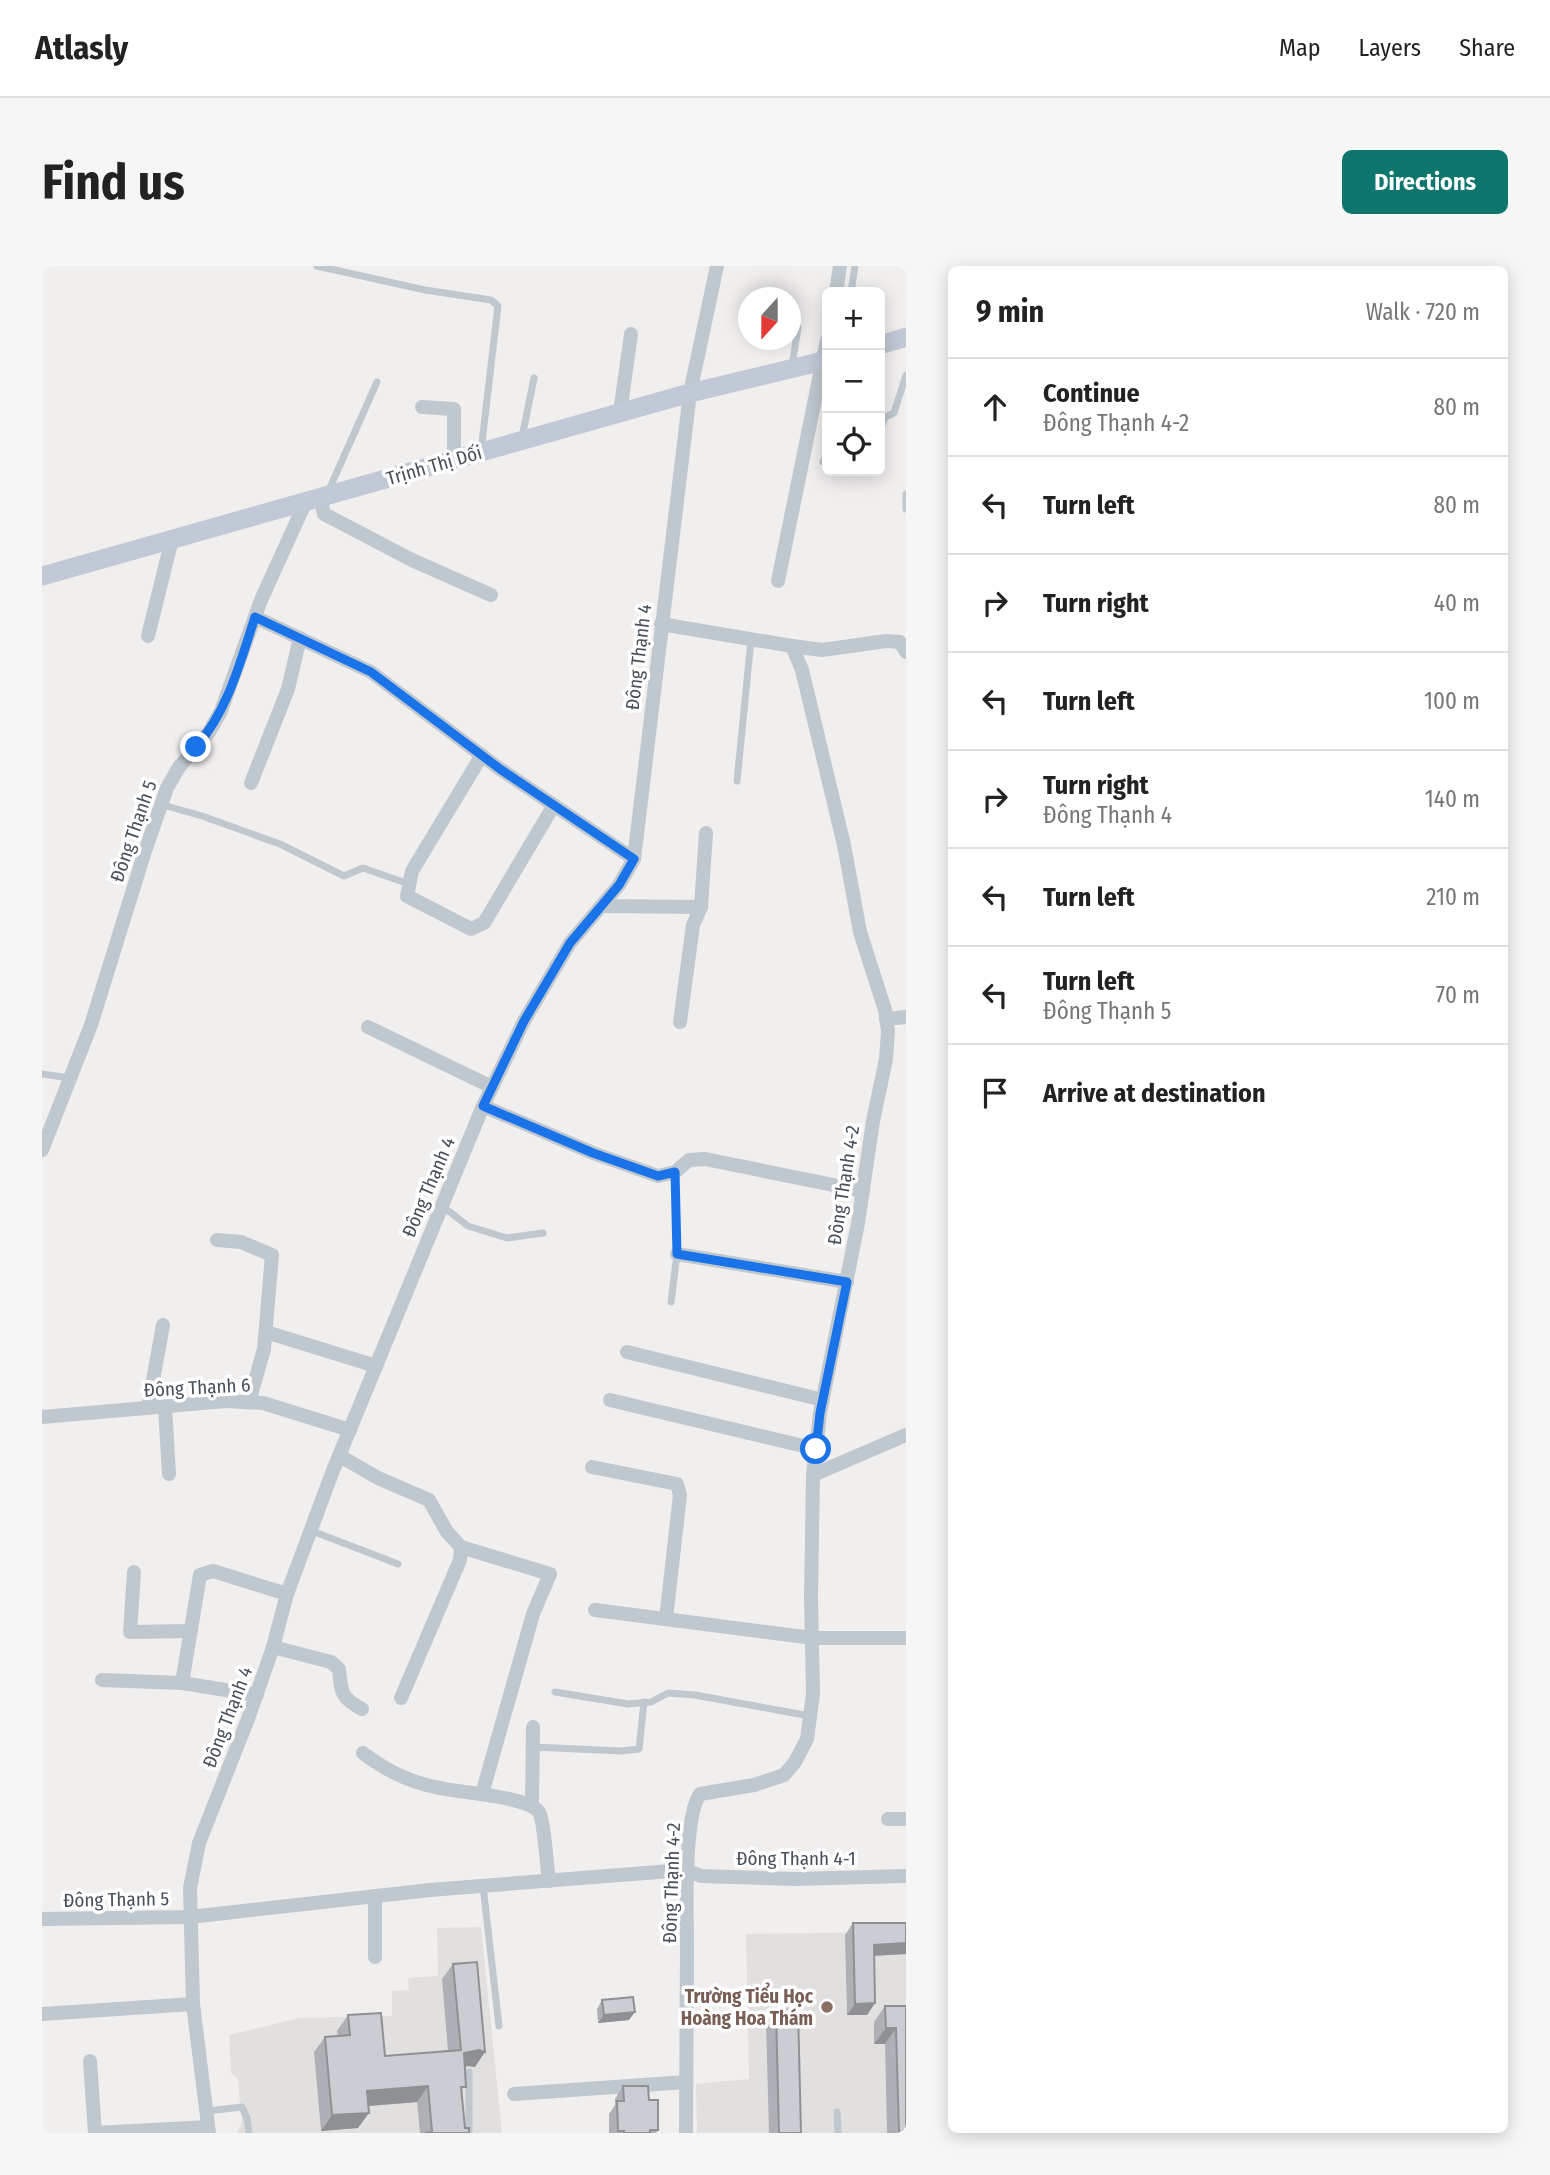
<!DOCTYPE html>
<meta charset="utf-8">
<style>
:root{--surface:#fff;--page:#f6f6f6;--text:#222;--muted:#767676;--line:#e0e0e0;--accent:#0f766e}
body{margin:0;font-family:"Fira Sans Condensed",sans-serif;background:var(--page);color:var(--text)}
.controls{position:absolute;right:21px;top:21px;display:grid;overflow:hidden;border-radius:10px;box-shadow:0 4px 18px #0003}
.controls button{width:63px;height:63px;display:grid;place-items:center;padding:0;border:0;border-bottom:2px solid var(--line);background:var(--surface);color:var(--text);font:35px sans-serif}
.compass{position:absolute;left:696px;top:21px;width:63px;height:63px;border-radius:50%;background:var(--surface);box-shadow:0 4px 18px #0003;rotate:201deg}
.stop{position:absolute;width:21px;height:21px;margin:-16px;border:5px solid #1a73e8;border-radius:50%;background:#fff}
.stop.end{background:#1a73e8;border-color:#fff;box-shadow:0 2px 7px #0008}
.list{margin:0;padding:0;list-style:none}
h2{display:flex;justify-content:space-between;align-items:center;height:91px;margin:0;padding:0 28px;font-size:30px}
h2 small{font-size:23px;font-weight:400;color:var(--muted)}
.list li{display:grid;grid-template-columns:46px 1fr auto;gap:21px;align-items:center;box-sizing:border-box;height:98px;padding:0 28px;border-top:2px solid var(--line)}
.list b{display:block;font-size:26px;white-space:nowrap}
.list p{margin:0;font-size:23px;white-space:nowrap;color:var(--muted)}
.list em{font-size:23px;font-style:normal;color:var(--muted)}
.icon{flex:none;width:38px;height:38px;fill:none;stroke:currentColor;stroke-width:2;stroke-linecap:round;stroke-linejoin:round}
.map{position:relative;flex:none;width:864px;height:1867px;overflow:hidden;border-radius:10px}
header{display:flex;align-items:center;gap:42px;box-sizing:border-box;height:98px;padding:0 35px;background:var(--surface);border-bottom:2px solid var(--line)}
header strong{font-size:33px}
nav{display:flex;gap:38px;margin-inline-start:auto;font-size:24px}
.intro{display:flex;align-items:center;justify-content:space-between;box-sizing:border-box;height:168px;padding:0 42px}
h1{margin:0;font-size:49px}
.button{padding:18px 32px;border-radius:10px;background:var(--accent);color:#fff;font-size:24px;font-weight:700}
main{display:flex;gap:42px;padding:0 42px}
aside{flex:1;background:var(--surface);border-radius:10px;box-shadow:0 4px 18px #0003}
.map>svg:first-child{display:block}
.education{fill:#e2e0df}
.lines{fill:none;stroke-linecap:round;stroke-linejoin:round}
.lane{stroke:#bfc7cf;stroke-width:7}
.street{stroke:#bfc7cf;stroke-width:14}
.secondary{stroke:#c2c9d6;stroke-width:19}
.wall{fill:#afb0b5}
.shaded-wall{fill:#8e9094}
.building{fill:#cbcdd3;stroke:#8e9094;stroke-width:2}
.route{stroke:#1a73e8;stroke-width:9}
.education-dot{fill:#8d6e63;stroke:#fff;stroke-width:2.5}
.labels{text-anchor:middle;stroke-width:7;stroke-linejoin:round;paint-order:stroke}
.street-label{font-size:19px;fill:#474f5a;stroke:#fff}
.education-label{font-size:19px;font-weight:bold;fill:#785e54;stroke:#fff;text-anchor:end}
</style>
<header>
<strong>Atlasly</strong>
<nav><a>Map</a><a>Layers</a><a>Share</a></nav>
</header>
<div class="intro"><h1>Find us</h1><a class="button">Directions</a></div>
<main>
<div class="map">
<svg width="864" height="1867" viewBox="0 0 864 1867">
<rect width="100%" height="100%" fill="#f1eeee"/>
<g class="education">
<path d="M 439,1661 L 460,1867 L 195,1867 L 200,1857 L 196,1813 L 189,1807 L 187,1769 L 257,1752 L 350,1750 L 350,1725 L 367,1724 L 366,1712 L 396,1710 L 395,1662 Z"/>
<path d="M 864,1666 L 864,1867 L 655,1867 L 654,1818 L 707,1813 L 704,1668 Z"/>
</g>
<g class="lines">
<g class="lane">
<path d="M 275,0 L 383,24 L 449,34 L 456,40 L 439,185"/>
<path d="M 809,26 L 813,0"/>
<path d="M 702,54 L 706,55"/>
<path d="M 748,61 L 756,62 L 750,99"/>
<path d="M 838,164 L 843,151 L 852,147 L 864,109"/>
<path d="M 480,171 L 492,112"/>
<path d="M 781,196 L 785,187"/>
<path d="M 286,226 L 335,116"/>
<path d="M 864,228 L 864,243"/>
<path d="M 695,515 L 709,374"/>
<path d="M 121,539 L 160,550 L 238,578 L 302,610 L 321,602 L 367,618"/>
<path d="M 0,808 L 28,812"/>
<path d="M 400,940 L 426,960 L 465,972 L 501,967"/>
<path d="M 629,1036 L 635,988 L 633,907"/>
<path d="M 270,1265 L 356,1298"/>
<path d="M 513,1426 L 586,1438 L 609,1436 L 626,1427 L 653,1429 L 768,1450"/>
<path d="M 491,1481 L 579,1485 L 597,1483 L 602,1436"/>
<path d="M 441,1620 L 457,1760"/>
<path d="M 427,1806 L 427,1867"/>
<path d="M 165,1845 L 200,1841 L 205,1852 L 207,1867"/>
<path d="M 795,1846 L 796,1867"/>
</g>
<g class="street">
<path d="M 794,26 L 798,0"/>
<path d="M 380,141 L 412,143 L 412,194"/>
<path d="M 578,147 L 589,68"/>
<path d="M 278,231 L 282,248 L 370,294 L 449,329"/>
<path d="M 736,315 L 785,74"/>
<path d="M 213,351 L 329,406 L 458,503 L 592,593"/>
<path d="M 619,358 L 750,380 L 760,404 L 802,579 L 818,666 L 843,744 L 846,765 L 844,793 L 831,855 L 816,957 L 778,1147 L 774,1183 L 771,1209 L 769,1332 L 771,1428 L 765,1473 L 753,1496 L 742,1509 L 712,1519 L 658,1528 C 641,1552 645,1650 645,1683 C 645,1744 644,1806 644,1867"/>
<path d="M 106,370 L 130,273"/>
<path d="M 750,380 L 780,384 L 844,375 L 858,376 L 864,386"/>
<path d="M 440,489 L 370,605 L 365,630 L 429,663 L 442,657 L 512,539"/>
<path d="M 209,517 L 246,423 L 258,372"/>
<path d="M 559,640 L 659,641"/>
<path d="M 844,753 L 864,751"/>
<path d="M 638,756 L 651,659 L 659,641 L 664,567"/>
<path d="M 326,761 L 450,821"/>
<path d="M 441,840 L 551,887 L 616,910 L 633,906 L 647,894 L 663,893 L 821,925"/>
<path d="M 0,884 L 49,759 L 103,585 L 125,522 L 137,501 L 167,466 L 179,445 L 219,334 L 264,235"/>
<path d="M 175,974 L 199,976 L 230,989 L 222,1083 L 207,1136"/>
<path d="M 635,988 L 805,1016"/>
<path d="M 224,1066 L 334,1100"/>
<path d="M 585,1086 L 781,1134"/>
<path d="M 568,1134 L 774,1183"/>
<path d="M 123,1141 L 127,1208"/>
<path d="M 106,1142 L 121,1059"/>
<path d="M 0,1151 L 184,1135 L 221,1137 L 308,1164"/>
<path d="M 298,1190 L 336,1212 L 387,1234 L 405,1266 L 419,1281 L 418,1294 L 359,1432"/>
<path d="M 550,1201 L 635,1218 L 638,1229 L 624,1353"/>
<path d="M 771,1209 L 864,1169"/>
<path d="M 419,1281 L 508,1308 L 491,1348 L 440,1528"/>
<path d="M 92,1306 L 88,1366 L 149,1365"/>
<path d="M 553,1344 L 771,1372 L 864,1372"/>
<path d="M 231,1381 L 289,1396 L 297,1403 C 299,1426 299,1432 320,1443"/>
<path d="M 60,1414 L 140,1417 L 215,1429"/>
<path d="M 140,1417 L 158,1309 L 171,1305 L 245,1328"/>
<path d="M 321,1487 C 343,1504 370,1517 398,1522 C 419,1527 485,1530 497,1546 C 502,1554 505,1601 507,1615"/>
<path d="M 490,1539 L 491,1461"/>
<path d="M 846,1553 L 864,1553"/>
<path d="M 333,1630 L 333,1691"/>
<path d="M 0,1653 L 148,1651 L 388,1624 L 629,1605 L 646,1605 L 659,1610 L 753,1613 L 864,1610"/>
<path d="M 0,1748 L 151,1738"/>
<path d="M 48,1795 L 53,1867"/>
<path d="M 472,1828 L 644,1816"/>
<path d="M 53,1867 L 166,1861"/>
<path d="M 167,1867 L 151,1738 L 148,1622 L 157,1577 L 206,1453 L 231,1381 L 245,1328 L 290,1207 L 441,840 L 482,755 L 528,677 L 577,619 L 592,593 L 648,127 L 675,0"/>
</g>
<g class="secondary">
<path d="M 838,79 L 864,71"/>
<path d="M 0,310 L 648,127 L 785,94"/>
</g>
</g>
<g class="wall">
<path d="M 811,1657 L 864,1688 L 832,1690 L 833,1737 L 825,1749 L 805,1749 L 803,1669 Z"/>
<path d="M 411,1698 L 433,1801 L 426,1800 L 423,1801 L 420,1827 L 423,1862 L 427,1867 L 378,1867 L 375,1836 L 326,1840 L 316,1862 L 279,1865 L 272,1786 L 283,1771 L 296,1770 L 295,1765 L 306,1749 L 343,1790 L 406,1785 L 400,1713 Z"/>
<path d="M 560,1734 L 587,1754 L 556,1757 L 555,1743 Z"/>
<path d="M 843,1740 L 864,1740 L 864,1867 L 845,1867 L 843,1778 L 832,1778 L 832,1756 Z"/>
<path d="M 734,1744 L 759,1867 L 727,1867 L 724,1757 Z"/>
<path d="M 581,1820 L 607,1834 L 616,1864 L 614,1867 L 567,1867 L 567,1848 L 573,1839 L 573,1833 Z"/>
</g>
<g class="shaded-wall">
<path d="M 864,1677 L 864,1688 L 824,1690 L 832,1679 Z"/>
<path d="M 833,1737 L 825,1749 L 805,1749 L 813,1738 Z"/>
<path d="M 593,1746 L 587,1754 L 556,1757 L 562,1749 Z"/>
<path d="M 844,1762 L 854,1762 L 843,1778 L 832,1778 Z"/>
<path d="M 437,1784 L 443,1786 L 433,1801 L 426,1800 L 411,1803 L 422,1787 Z"/>
<path d="M 386,1820 L 375,1836 L 314,1841 L 325,1825 Z"/>
<path d="M 327,1847 L 316,1862 L 279,1865 L 290,1849 Z"/>
</g>
<g class="building">
<path d="M 811,1657 L 864,1657 L 864,1677 L 832,1679 L 833,1737 L 813,1738 Z"/>
<path d="M 435,1696 L 443,1786 L 437,1784 L 422,1787 L 424,1821 L 419,1821 L 423,1862 L 427,1862 L 427,1867 L 383,1867 L 390,1866 L 386,1820 L 325,1825 L 327,1847 L 290,1849 L 283,1771 L 308,1769 L 306,1749 L 339,1747 L 343,1790 L 419,1784 L 411,1698 Z"/>
<path d="M 591,1731 L 593,1746 L 562,1749 L 560,1734 Z"/>
<path d="M 843,1740 L 864,1740 L 864,1867 L 857,1867 L 854,1762 L 844,1762 Z"/>
<path d="M 756,1743 L 759,1867 L 737,1867 L 734,1744 Z"/>
<path d="M 581,1820 L 606,1820 L 607,1834 L 616,1834 L 616,1864 L 608,1864 L 608,1867 L 582,1867 L 582,1865 L 576,1865 L 575,1835 L 582,1835 Z"/>
</g>
<g class="lines">
<path class="route" d="M 154,481 C 186,444 198,397 213,351 L 329,406 L 458,503 L 592,593 L 577,619 L 528,677 L 482,755 L 441,840 L 551,887 L 616,910 L 633,906 L 635,988 L 805,1016 L 778,1147 L 774,1183"/>
</g>
<circle class="education-dot" cx="785" cy="1741" r="7"/>
<g class="labels">
<g class="street-label">
<text transform="translate(392 199) rotate(-16)" y="7">Trịnh Thị Dối</text>
<text transform="translate(596 391) rotate(-83)" y="7">Đông Thạnh 4</text>
<text transform="translate(91 565) rotate(-71)" y="7">Đông Thạnh 5</text>
<text transform="translate(801 919) rotate(-81)" y="7">Đông Thạnh 4-2</text>
<text transform="translate(386 921) rotate(-67)" y="7">Đông Thạnh 4</text>
<text transform="translate(155 1121) rotate(-3)" y="7">Đông Thạnh 6</text>
<text transform="translate(185 1451) rotate(-69)" y="7">Đông Thạnh 4</text>
<text x="754" y="1599">Đông Thạnh 4-1</text>
<text transform="translate(629 1617) rotate(-88)" y="7">Đông Thạnh 4-2</text>
<text transform="translate(74 1633) rotate(-1)" y="7">Đông Thạnh 5</text>
</g>
<g class="education-label">
<text x="771" y="1737">Trường Tiểu Học<tspan x="771" dy="22">Hoàng Hoa Thám</tspan></text>
</g>
</g>
</svg>
<div class="controls">
<button>+</button>
<button>−</button>
<button><svg class="icon" aria-label="locate" viewBox="0 0 24 24"><circle cx="12" cy="12" r="6"/><path d="M12 2v4M12 18v4M2 12h4M18 12h4"/></svg></button>
</div>
<svg class="compass" viewBox="-18 -18 36 36"><path d="M0-13l5 13h-10z" fill="#e53935"/><path d="M0 13l5-13h-10z" fill="#767676"/></svg>
<div class="stop" style="left:774px;top:1183px"></div>
<div class="stop end" style="left:154px;top:481px"></div>
</div>
<aside>
<h2>9 min<small>Walk · 720 m</small></h2>
<ul class="list">
<li><svg class="icon" aria-label="ahead" viewBox="0 0 24 24"><path d="M12 20V5M6 11l6-6 6 6"/></svg><div><b>Continue</b><p>Đông Thạnh 4-2</p></div><em>80 m</em></li>
<li><svg class="icon" aria-label="left" viewBox="0 0 24 24"><path d="M17 20v-9H6M10 6l-5 5 5 5"/></svg><div><b>Turn left</b></div><em>80 m</em></li>
<li><svg class="icon" aria-label="right" viewBox="0 0 24 24"><path d="M7 20v-9h11M14 6l5 5-5 5"/></svg><div><b>Turn right</b></div><em>40 m</em></li>
<li><svg class="icon" aria-label="left" viewBox="0 0 24 24"><path d="M17 20v-9H6M10 6l-5 5 5 5"/></svg><div><b>Turn left</b></div><em>100 m</em></li>
<li><svg class="icon" aria-label="right" viewBox="0 0 24 24"><path d="M7 20v-9h11M14 6l5 5-5 5"/></svg><div><b>Turn right</b><p>Đông Thạnh 4</p></div><em>140 m</em></li>
<li><svg class="icon" aria-label="left" viewBox="0 0 24 24"><path d="M17 20v-9H6M10 6l-5 5 5 5"/></svg><div><b>Turn left</b></div><em>210 m</em></li>
<li><svg class="icon" aria-label="left" viewBox="0 0 24 24"><path d="M17 20v-9H6M10 6l-5 5 5 5"/></svg><div><b>Turn left</b><p>Đông Thạnh 5</p></div><em>70 m</em></li>
<li><svg class="icon" aria-label="arrive" viewBox="0 0 24 24"><path d="M6 21V4h12l-3 4 3 4H6"/></svg><div><b>Arrive at destination</b></div></li>
</ul>
</aside>
</main>
